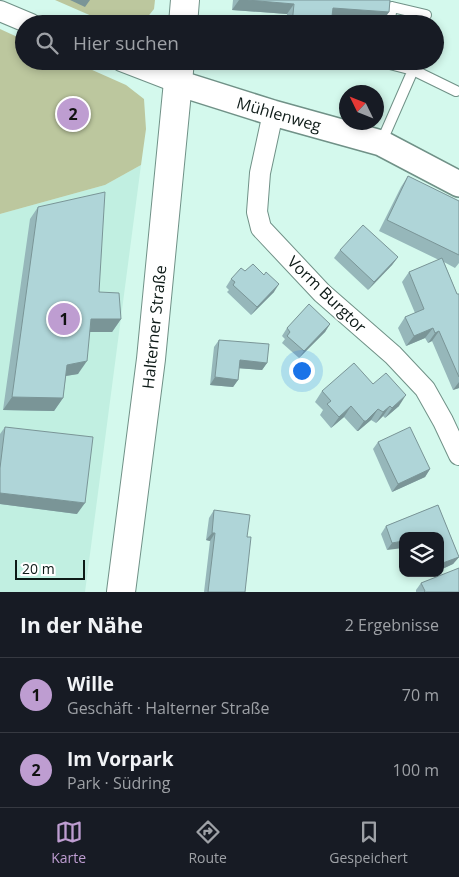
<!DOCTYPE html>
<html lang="de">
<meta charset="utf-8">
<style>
:root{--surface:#171b24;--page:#242831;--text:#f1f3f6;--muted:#9ea1a6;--line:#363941;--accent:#be9dd1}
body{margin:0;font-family:"Open Sans",sans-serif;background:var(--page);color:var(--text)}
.controls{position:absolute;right:15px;bottom:15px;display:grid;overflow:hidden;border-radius:10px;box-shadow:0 2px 8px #0003}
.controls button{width:45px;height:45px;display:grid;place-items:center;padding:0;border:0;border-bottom:1px solid var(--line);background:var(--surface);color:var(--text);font:25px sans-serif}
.compass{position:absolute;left:339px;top:85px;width:45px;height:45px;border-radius:50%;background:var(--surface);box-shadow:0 2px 8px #0003;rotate:313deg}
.scale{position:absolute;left:15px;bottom:12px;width:70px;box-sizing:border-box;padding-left:5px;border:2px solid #0d1a17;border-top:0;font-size:14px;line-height:18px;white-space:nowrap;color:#0d1a17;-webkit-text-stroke:4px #fff;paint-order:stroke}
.you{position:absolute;left:301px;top:370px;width:18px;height:18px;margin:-12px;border:4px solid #fff;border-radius:50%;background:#1a73e8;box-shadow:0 0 0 8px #1a73e833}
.badge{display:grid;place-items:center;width:32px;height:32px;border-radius:50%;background:var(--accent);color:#111;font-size:16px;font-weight:700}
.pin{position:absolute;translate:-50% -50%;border:2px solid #fff;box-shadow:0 1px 5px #0006}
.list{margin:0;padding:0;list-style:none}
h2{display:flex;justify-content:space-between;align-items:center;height:65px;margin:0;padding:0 20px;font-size:21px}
h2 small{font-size:16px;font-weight:400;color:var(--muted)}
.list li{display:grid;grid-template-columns:32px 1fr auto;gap:15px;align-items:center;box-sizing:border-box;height:75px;padding:0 20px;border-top:1px solid var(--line)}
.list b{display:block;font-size:19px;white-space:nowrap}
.list p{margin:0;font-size:16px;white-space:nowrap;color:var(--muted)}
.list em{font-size:16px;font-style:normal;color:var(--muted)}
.icon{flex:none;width:28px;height:28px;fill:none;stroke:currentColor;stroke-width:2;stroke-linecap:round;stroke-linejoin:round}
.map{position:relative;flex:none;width:459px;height:592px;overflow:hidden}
.search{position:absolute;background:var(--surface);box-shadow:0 2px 8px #0003;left:15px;right:15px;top:15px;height:55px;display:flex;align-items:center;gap:12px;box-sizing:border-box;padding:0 18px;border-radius:28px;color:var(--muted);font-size:19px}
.sheet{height:215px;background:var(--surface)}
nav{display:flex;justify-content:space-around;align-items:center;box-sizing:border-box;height:70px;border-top:1px solid var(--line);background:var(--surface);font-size:14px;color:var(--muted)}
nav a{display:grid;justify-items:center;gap:2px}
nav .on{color:var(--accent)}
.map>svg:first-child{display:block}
.built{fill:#c1efe1}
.green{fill:#bcc79e}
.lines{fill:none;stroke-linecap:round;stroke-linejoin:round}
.service-casing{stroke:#709187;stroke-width:12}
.minor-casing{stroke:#709187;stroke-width:22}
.tertiary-casing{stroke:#709187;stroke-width:28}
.secondary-casing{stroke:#709187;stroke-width:30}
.service{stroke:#fff;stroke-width:10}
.minor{stroke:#fff;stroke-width:20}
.tertiary{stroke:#fff;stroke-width:25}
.secondary{stroke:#fff;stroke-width:28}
.wall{fill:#96b7ba}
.shaded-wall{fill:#7a9597}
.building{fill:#afd5d8;stroke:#7a9597}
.labels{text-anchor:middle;stroke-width:4;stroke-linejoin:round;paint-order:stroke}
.street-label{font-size:16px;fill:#0d1a17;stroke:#fff}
</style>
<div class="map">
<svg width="459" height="592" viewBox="0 0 459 592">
<rect width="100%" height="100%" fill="#d4f9ed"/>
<path class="built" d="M 141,165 L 85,592 L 0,592 L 0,214 L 105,185 Z"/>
<g class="green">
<path d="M 55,0 L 155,0 L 154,9 L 142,24 L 110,24 Z"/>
<path d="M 0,29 L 24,40 L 24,61 L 72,61 L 126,85 L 144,99 L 146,129 L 141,165 L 105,185 L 0,214 Z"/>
</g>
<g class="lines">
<g class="service-casing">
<g id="service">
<path d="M 389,24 L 392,7 L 426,15"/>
<path d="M 378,61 L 413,70 L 381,143"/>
<path d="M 413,70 L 456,91"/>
</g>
</g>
<g class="minor-casing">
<g id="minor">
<path d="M 0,11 L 31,24"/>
<path d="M 121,61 L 178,83"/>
<path d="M 273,113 L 260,173 L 257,212 L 261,228 L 322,293 L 393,355 L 425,389 L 443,421 L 459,455"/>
</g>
</g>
<g class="tertiary-casing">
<path id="tertiary" d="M 178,83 L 273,113 L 381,143 L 459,184"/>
</g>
<g class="secondary-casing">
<g id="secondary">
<path d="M 183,24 L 185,0"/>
<path d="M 121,592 L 151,359 L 180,61"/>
</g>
</g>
<use href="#service" class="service"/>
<use href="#minor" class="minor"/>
<use href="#tertiary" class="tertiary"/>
<use href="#secondary" class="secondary"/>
</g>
<g class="wall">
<path d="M 233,0 L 390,0 L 389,12 L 381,23 L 332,19 L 331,24 L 286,24 L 287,14 L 232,10 Z"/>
<path d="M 408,176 L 459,201 L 459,263 L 455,268 L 444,262 L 457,294 L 459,294 L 459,388 L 453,390 L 432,341 L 428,343 L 425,338 L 406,346 L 398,328 L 405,317 L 415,313 L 402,282 L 409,272 L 439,260 L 379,231 L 401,187 Z"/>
<path d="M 38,207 L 99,292 L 121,319 L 112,332 L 90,332 L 78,374 L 66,376 L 63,398 L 54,411 L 3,410 L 30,219 Z"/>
<path d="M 340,250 L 398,257 L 392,265 L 368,290 L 334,258 Z"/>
<path d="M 231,279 L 274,292 L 251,315 L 227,292 L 229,290 L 226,287 Z"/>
<path d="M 330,324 L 325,332 L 299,358 L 282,343 L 285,339 L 282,336 L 287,328 Z"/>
<path d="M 219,340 L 267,363 L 262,370 L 239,368 L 238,380 L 233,387 L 210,385 L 214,347 Z"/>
<path d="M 373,384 L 399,406 L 385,418 L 383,416 L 376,423 L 371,420 L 358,431 L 357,431 L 344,417 L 331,428 L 320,415 L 323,410 L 315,402 L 322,391 Z"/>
<path d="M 5,427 L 77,514 L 0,504 L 0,434 Z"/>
<path d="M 378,442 L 430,469 L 425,477 L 392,492 L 373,449 Z"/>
<path d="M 438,505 L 459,557 L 453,564 L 440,570 L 440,536 L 403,536 L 387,550 L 381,534 L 386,526 Z"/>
<path d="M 214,510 L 247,537 L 245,592 L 204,592 L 210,541 L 206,540 L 209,518 Z"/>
<path d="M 421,583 L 459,592 L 416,592 L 416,590 Z"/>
</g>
<g class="shaded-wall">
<path d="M 70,0 L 90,0 L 85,7 Z"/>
<path d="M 239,0 L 247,0 L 294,4 L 287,14 L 232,10 Z"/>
<path d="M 333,8 L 389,12 L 381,23 L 325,18 Z"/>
<path d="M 398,257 L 392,265 L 368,290 L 374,282 Z"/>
<path d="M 279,284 L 274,292 L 251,315 L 257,307 Z"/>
<path d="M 91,319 L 121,319 L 112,332 L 82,332 Z"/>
<path d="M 330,324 L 325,332 L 299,358 L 304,351 Z"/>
<path d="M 433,328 L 425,338 L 406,346 L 414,336 Z"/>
<path d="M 439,331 L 432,341 L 428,343 L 435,333 Z"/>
<path d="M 240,360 L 267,363 L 262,370 L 235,368 Z"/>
<path d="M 87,361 L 78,374 L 59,377 L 67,365 Z"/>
<path d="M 215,377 L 238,380 L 233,387 L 210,385 Z"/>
<path d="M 459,382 L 459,388 L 453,390 Z"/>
<path d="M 406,395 L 399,406 L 385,418 L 392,408 Z"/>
<path d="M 12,397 L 63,398 L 54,411 L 3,410 Z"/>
<path d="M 351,406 L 344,417 L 331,428 L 339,417 Z"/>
<path d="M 390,406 L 383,416 L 376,423 L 383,412 Z"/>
<path d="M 378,409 L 371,420 L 358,431 L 357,431 L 364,421 Z"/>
<path d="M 430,469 L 425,477 L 392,492 L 398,484 Z"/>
<path d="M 0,493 L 85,503 L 77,514 L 0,504 Z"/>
<path d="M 212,533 L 215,533 L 210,541 L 206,540 Z"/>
<path d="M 403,541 L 403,548 L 387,550 L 392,543 Z"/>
<path d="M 459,557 L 453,564 L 440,570 L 440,564 Z"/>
</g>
<g class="building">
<path d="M 247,0 L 390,0 L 389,12 L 333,8 L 331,24 L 292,24 L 294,4 Z"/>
<path d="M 408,176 L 459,201 L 459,255 L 387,220 Z"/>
<path d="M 105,192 L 99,292 L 119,293 L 121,319 L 91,319 L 87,361 L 67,365 L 63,398 L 12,397 L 38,207 Z"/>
<path d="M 363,225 L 398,257 L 374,282 L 340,250 Z"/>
<path d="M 442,258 L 457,294 L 459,294 L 459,377 L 439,331 L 435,333 L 433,328 L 414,336 L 405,317 L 424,309 L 409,272 Z"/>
<path d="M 253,264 L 264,275 L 266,272 L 279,284 L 257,307 L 233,285 L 235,282 L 231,279 L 241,268 L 245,271 Z"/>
<path d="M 309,304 L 330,324 L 304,351 L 287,336 L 290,332 L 287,328 Z"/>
<path d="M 219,340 L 269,344 L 267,363 L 240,360 L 238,380 L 215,377 Z"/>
<path d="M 354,363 L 373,384 L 386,373 L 406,395 L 392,408 L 390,406 L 383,412 L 378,409 L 366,421 L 364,421 L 351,406 L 339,417 L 327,404 L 331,401 L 322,391 Z"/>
<path d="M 5,427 L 93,437 L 85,503 L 0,493 L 0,468 Z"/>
<path d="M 410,427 L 430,469 L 398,484 L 378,442 Z"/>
<path d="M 438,505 L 459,557 L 440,564 L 440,536 L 403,536 L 403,541 L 392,543 L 386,526 Z"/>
<path d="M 214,510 L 250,515 L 247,537 L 251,537 L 245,592 L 208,592 L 215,533 L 212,533 Z"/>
<path d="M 459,568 L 459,592 L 424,592 L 425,591 L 421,583 Z"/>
</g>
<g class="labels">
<g class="street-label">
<text transform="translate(279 114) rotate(16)" y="6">Mühlenweg</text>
<text transform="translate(327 294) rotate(44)" y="6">Vorm Burgtor</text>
<text transform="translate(154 327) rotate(-84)" y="6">Halterner Straße</text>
</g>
</g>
</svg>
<div class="controls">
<button><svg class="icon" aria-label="layers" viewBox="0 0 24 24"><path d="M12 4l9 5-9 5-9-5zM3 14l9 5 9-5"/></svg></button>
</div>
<svg class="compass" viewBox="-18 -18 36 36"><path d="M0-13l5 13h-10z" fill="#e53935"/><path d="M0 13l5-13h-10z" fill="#9ea1a6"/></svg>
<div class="scale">20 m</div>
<div class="you"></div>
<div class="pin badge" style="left:64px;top:319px">1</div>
<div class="pin badge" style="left:73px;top:114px">2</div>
<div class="search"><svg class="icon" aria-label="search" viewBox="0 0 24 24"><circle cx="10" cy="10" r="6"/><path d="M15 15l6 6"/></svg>Hier suchen</div>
</div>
<section class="sheet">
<h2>In der Nähe<small>2 Ergebnisse</small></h2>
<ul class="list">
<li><span class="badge">1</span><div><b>Wille</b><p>Geschäft · Halterner Straße</p></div><em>70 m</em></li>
<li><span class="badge">2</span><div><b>Im Vorpark</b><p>Park · Südring</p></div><em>100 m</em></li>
</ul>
</section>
<nav>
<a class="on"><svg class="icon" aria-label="map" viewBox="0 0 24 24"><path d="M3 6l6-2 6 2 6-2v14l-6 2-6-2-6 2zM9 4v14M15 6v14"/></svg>Karte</a>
<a><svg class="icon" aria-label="directions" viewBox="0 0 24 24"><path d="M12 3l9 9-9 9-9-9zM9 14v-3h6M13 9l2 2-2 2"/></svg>Route</a>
<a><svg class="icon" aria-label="saved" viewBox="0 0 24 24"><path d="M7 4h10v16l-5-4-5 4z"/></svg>Gespeichert</a>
</nav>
